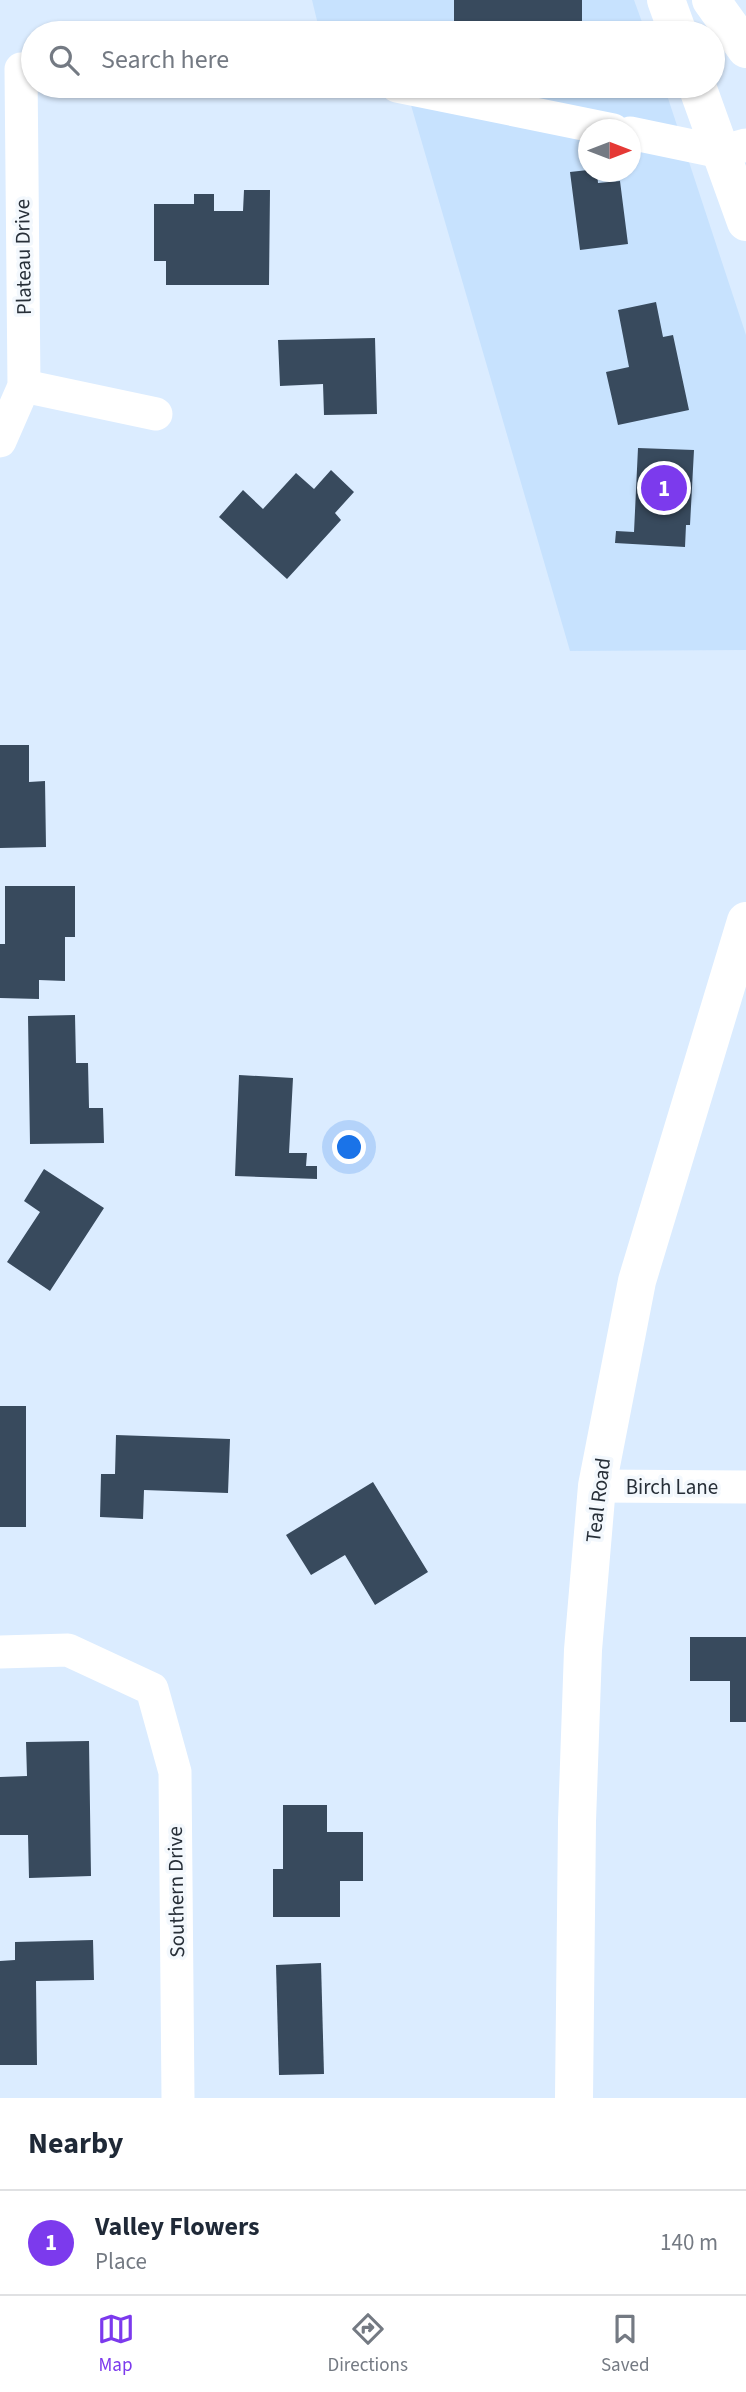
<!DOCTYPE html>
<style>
:root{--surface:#fff;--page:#f2f2f3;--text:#1f2937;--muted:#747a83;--line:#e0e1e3;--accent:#7c3aed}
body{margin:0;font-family:"Source Sans 3",sans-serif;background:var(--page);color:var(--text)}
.compass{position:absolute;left:578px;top:119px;width:63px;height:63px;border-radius:50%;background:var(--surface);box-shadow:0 2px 5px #0004;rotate:90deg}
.you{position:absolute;left:350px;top:1148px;width:24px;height:24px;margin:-18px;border:5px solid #fff;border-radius:50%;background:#1a73e8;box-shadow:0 0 0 10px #1a73e833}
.badge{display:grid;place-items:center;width:46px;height:46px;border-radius:50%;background:var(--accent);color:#fff;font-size:23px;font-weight:700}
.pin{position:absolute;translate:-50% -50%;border:4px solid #fff;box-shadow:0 2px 7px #0006}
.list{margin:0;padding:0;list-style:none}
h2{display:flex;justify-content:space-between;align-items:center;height:91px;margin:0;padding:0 28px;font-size:30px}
h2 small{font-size:23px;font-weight:400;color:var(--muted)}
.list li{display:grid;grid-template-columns:46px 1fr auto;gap:21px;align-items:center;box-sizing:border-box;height:105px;padding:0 28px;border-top:2px solid var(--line)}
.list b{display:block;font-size:26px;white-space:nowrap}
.list p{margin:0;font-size:23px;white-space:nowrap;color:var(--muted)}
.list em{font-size:23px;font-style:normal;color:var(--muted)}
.icon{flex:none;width:38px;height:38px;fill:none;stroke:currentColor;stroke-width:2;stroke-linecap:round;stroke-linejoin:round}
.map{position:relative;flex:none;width:746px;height:2098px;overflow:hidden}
.search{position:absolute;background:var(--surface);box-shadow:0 2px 5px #0004;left:21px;right:21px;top:21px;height:77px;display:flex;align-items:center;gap:18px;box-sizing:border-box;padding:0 24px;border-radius:38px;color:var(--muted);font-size:26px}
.sheet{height:196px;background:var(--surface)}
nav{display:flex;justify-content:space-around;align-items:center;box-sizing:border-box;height:98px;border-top:2px solid var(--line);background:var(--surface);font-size:19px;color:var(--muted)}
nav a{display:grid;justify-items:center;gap:4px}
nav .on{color:var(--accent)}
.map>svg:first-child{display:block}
.built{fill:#c7e2fe;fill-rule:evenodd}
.building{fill:#384a5d}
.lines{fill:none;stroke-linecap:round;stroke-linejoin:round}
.street{stroke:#fff;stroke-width:33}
.primary{stroke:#fff;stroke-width:38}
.labels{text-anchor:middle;stroke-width:7;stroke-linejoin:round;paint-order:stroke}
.street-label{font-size:21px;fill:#272f38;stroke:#f3f8fd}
</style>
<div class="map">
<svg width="746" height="2098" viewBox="0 0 746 2098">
<rect width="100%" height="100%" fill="#dbecff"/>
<g class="built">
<path d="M 312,0 L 634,0 L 646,33 L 320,33 Z"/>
<path d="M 399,86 L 664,86 L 746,335 L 746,650 L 570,651 L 406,88 ZM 588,130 L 630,130 L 630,172 L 588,172 Z"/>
</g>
<g class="building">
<rect x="454" y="0" width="128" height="33"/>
<path d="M 588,170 L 597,172 L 598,183 L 620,181 L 628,244 L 580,250 L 570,172 Z"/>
<path d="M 244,190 L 270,190 L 269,285 L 166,285 L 166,261 L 154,261 L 154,204 L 194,204 L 194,194 L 214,194 L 214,211 L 243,211 Z"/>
<path d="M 656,302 L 663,337 L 673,335 L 689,410 L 618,425 L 606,372 L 629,367 L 618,310 Z"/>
<path d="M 375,338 L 377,414 L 324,415 L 323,384 L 280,386 L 278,340 Z"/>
<path d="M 638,448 L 694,450 L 690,525 L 686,525 L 685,547 L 615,543 L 616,531 L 634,532 Z"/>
<path d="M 331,470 L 354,492 L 335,513 L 341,520 L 287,579 L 219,517 L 243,490 L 263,509 L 296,473 L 314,489 Z"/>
<path d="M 0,745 L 29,745 L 29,782 L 45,781 L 46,847 L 0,848 Z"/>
<path d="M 5,886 L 75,886 L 75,937 L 65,937 L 65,981 L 39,980 L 39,999 L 0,998 L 0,944 L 5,944 Z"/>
<path d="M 75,1015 L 76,1063 L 88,1063 L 89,1108 L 103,1108 L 104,1143 L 30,1144 L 28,1016 Z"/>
<path d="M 239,1075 L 293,1078 L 289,1153 L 307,1153 L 306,1166 L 317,1166 L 317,1179 L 235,1176 Z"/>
<path d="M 44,1169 L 104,1208 L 50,1291 L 7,1262 L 40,1212 L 24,1201 Z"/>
<rect x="0" y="1406" width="26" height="121"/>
<path d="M 116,1435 L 230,1439 L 228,1493 L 144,1490 L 143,1519 L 100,1517 L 101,1474 L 115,1474 Z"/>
<path d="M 373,1482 L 428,1572 L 375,1605 L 345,1555 L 311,1575 L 286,1535 Z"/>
<path d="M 690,1637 L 746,1637 L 746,1722 L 730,1722 L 730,1681 L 690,1681 Z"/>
<path d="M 89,1741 L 91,1876 L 29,1878 L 28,1835 L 0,1835 L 0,1777 L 27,1776 L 26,1742 Z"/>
<path d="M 283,1805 L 327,1805 L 327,1832 L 363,1832 L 363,1881 L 340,1881 L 340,1917 L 273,1917 L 273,1869 L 283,1869 Z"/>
<path d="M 93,1940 L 94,1980 L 36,1981 L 37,2065 L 0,2065 L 0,1961 L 15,1960 L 15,1942 Z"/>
<path d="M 321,1963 L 324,2074 L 279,2075 L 276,1965 Z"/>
</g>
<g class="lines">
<g class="street">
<path d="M 397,86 L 613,130"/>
<path d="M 630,133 L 721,152 L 746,145"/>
<path d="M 24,386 L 156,414"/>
<path d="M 0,441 L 24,386 L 21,69"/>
<path d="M 597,1486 L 746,1487"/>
<path d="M 0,1652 L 68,1650 L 152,1689 L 175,1772 L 178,2098"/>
</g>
<g class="primary">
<path d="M 666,0 L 678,33"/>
<path d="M 711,0 L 746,49"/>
<path d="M 697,86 L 746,222"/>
<path d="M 574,2098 L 577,1821 L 583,1650 L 597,1486 L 637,1281 L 746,921"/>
</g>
</g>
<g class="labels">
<g class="street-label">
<text transform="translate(23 257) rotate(-91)" y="7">Plateau Drive</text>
<text x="672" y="1494">Birch Lane</text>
<text transform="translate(598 1500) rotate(-83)" y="7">Teal Road</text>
<text transform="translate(176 1892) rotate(-91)" y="7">Southern Drive</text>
</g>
</g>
</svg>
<svg class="compass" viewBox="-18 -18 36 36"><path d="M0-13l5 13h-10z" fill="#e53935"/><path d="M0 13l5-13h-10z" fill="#747a83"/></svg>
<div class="you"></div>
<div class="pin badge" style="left:664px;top:488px">1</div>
<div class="search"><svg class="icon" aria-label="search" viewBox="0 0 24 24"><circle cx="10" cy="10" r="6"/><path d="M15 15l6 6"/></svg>Search here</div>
</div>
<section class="sheet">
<h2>Nearby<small></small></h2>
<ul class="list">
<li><span class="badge">1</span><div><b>Valley Flowers</b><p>Place</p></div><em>140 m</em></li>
</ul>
</section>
<nav>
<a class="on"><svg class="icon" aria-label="map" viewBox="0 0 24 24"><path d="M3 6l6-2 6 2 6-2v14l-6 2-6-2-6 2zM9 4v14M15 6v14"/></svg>Map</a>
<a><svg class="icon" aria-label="directions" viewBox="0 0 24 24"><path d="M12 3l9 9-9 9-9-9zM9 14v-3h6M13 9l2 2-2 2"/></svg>Directions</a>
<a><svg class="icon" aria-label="saved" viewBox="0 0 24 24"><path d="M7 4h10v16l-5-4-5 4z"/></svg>Saved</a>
</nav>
